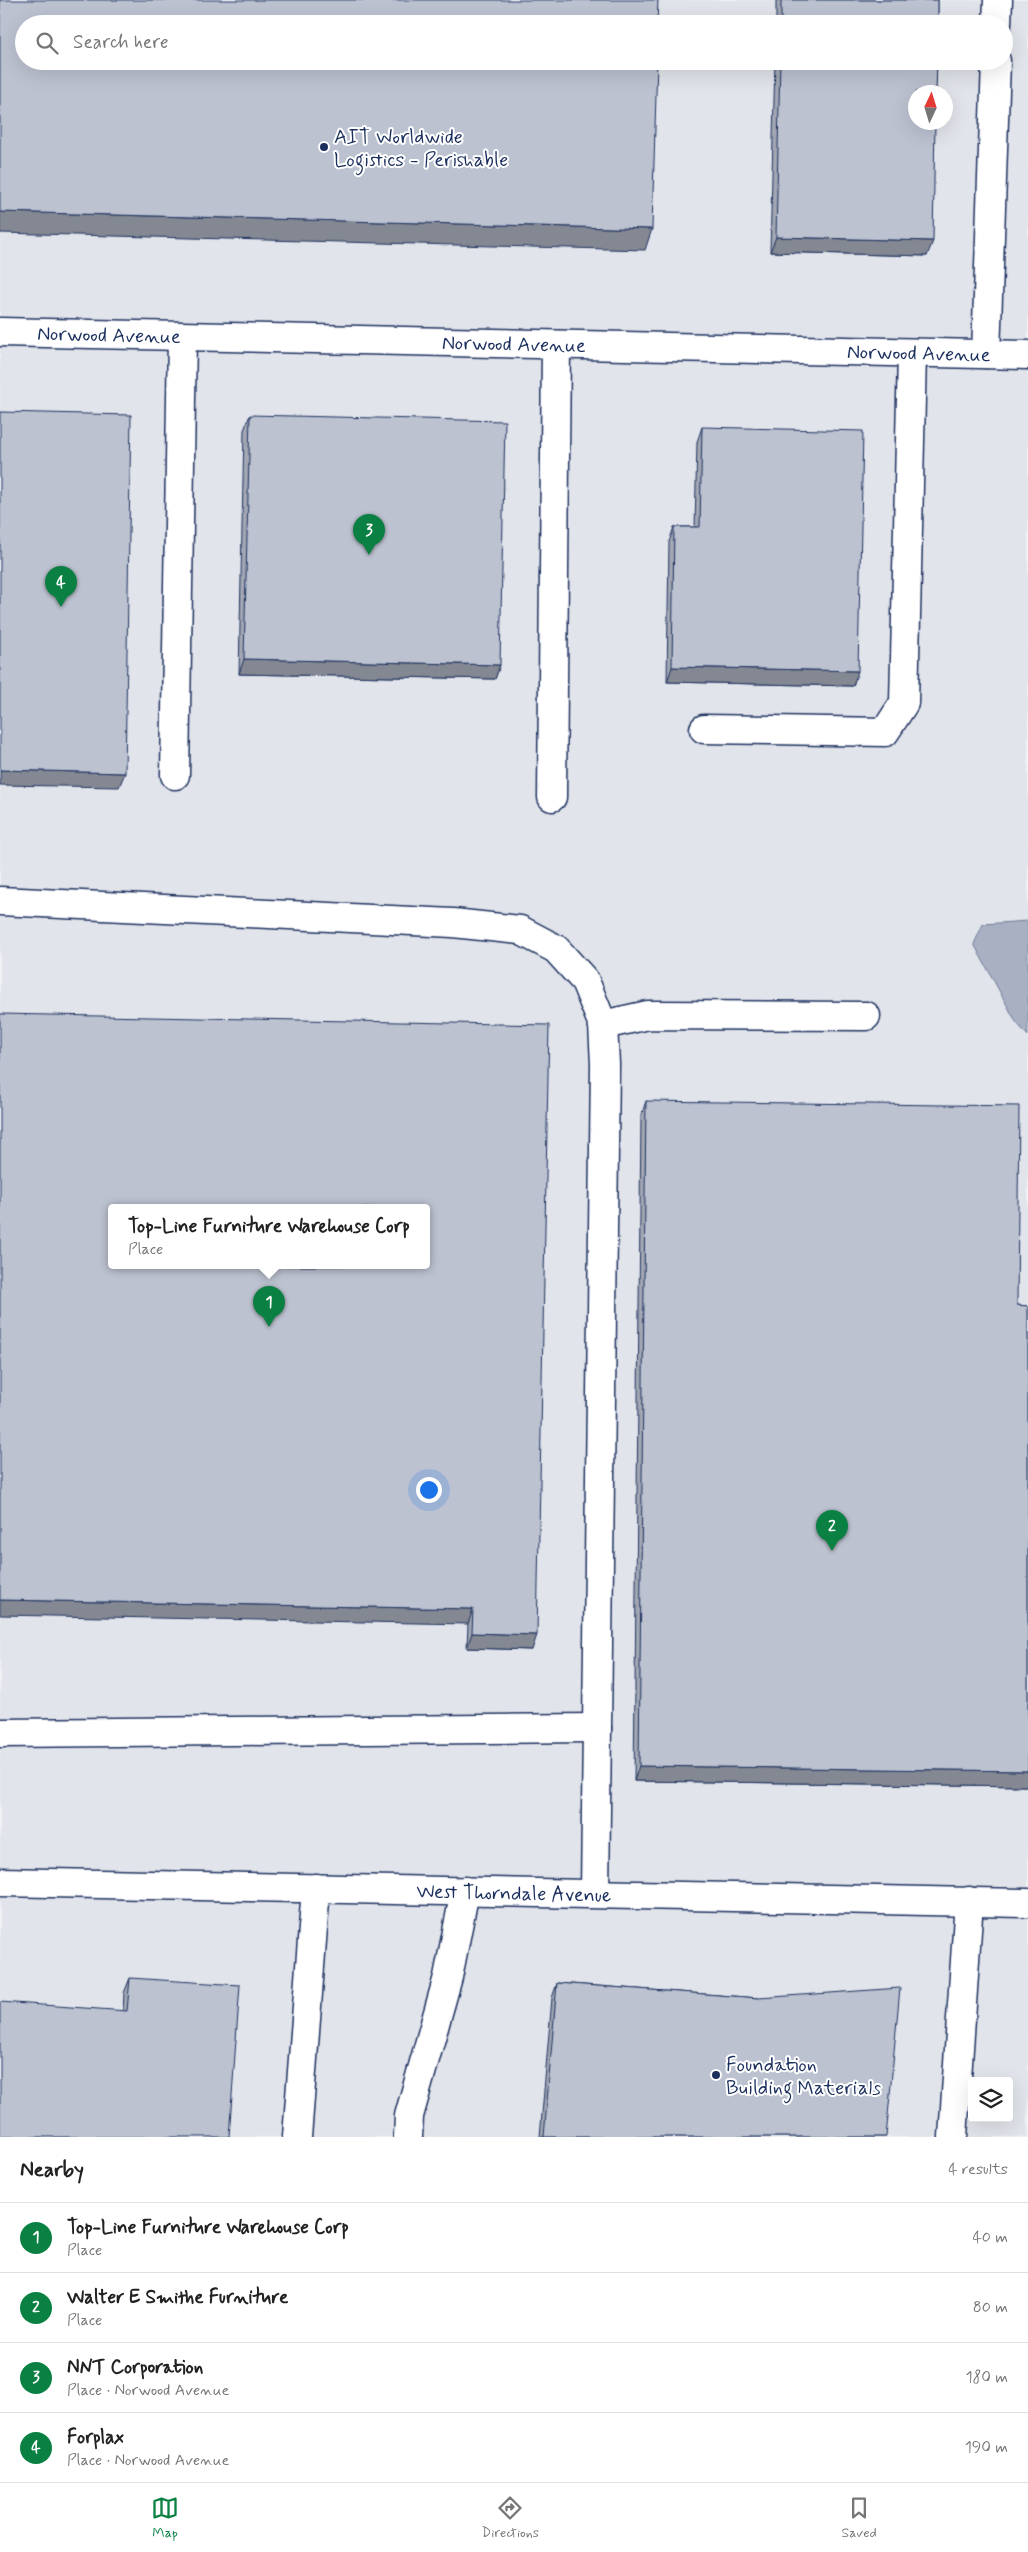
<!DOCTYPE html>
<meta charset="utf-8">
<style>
:root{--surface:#fff;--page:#f2f2f2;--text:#222;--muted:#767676;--line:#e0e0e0;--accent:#0b8043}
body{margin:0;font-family:Mynerve,sans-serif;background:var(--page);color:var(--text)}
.controls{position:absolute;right:15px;bottom:15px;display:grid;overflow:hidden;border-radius:5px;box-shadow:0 5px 20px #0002}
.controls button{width:45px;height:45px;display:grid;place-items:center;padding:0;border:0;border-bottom:1px solid var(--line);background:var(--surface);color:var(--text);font:25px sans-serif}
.compass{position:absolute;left:908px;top:85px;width:45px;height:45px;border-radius:50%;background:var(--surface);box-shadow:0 5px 20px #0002;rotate:4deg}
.you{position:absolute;left:428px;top:1489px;width:18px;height:18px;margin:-12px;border:4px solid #fff;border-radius:50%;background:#1a73e8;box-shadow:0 0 0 8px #1a73e833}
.badge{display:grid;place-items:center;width:32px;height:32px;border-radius:50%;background:var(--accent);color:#fff;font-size:16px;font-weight:700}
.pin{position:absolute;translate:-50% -41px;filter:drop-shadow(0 1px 2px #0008)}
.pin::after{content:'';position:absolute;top:26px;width:18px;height:15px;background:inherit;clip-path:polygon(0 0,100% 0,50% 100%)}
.popup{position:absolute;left:108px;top:1204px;width:322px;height:65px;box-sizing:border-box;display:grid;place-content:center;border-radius:5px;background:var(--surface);filter:drop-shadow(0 1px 4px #0005);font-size:16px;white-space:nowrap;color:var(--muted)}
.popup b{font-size:19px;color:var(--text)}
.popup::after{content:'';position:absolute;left:50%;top:100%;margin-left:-10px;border:10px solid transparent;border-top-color:var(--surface)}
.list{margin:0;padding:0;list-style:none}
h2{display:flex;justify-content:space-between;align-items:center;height:65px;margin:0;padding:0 20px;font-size:21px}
h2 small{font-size:16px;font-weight:400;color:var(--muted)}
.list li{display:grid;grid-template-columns:32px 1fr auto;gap:15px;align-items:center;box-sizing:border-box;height:70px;padding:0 20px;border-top:1px solid var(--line)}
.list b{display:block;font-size:19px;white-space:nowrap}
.list p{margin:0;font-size:16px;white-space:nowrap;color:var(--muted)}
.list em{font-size:16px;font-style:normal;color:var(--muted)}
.icon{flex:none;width:28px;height:28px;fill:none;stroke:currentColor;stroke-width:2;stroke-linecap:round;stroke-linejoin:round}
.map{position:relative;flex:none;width:1028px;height:2137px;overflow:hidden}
.search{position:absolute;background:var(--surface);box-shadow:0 5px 20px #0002;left:15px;right:15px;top:15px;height:55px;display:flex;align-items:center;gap:12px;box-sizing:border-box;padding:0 18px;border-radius:28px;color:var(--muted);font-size:19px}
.sheet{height:345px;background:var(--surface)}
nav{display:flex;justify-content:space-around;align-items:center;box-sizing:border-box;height:70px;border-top:1px solid var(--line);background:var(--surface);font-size:14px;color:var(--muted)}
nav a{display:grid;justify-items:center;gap:2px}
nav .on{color:var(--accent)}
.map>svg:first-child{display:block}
.built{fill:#e1e4ea;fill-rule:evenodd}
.water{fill:#a8b0c2;stroke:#707c9a}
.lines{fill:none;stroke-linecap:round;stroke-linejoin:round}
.minor-casing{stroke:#1b2f5e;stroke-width:31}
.minor{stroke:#fff;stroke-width:28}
.wall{fill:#a2a7b3;stroke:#1b2f5e}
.shaded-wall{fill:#848892;stroke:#1b2f5e}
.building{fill:#bcc2d0;stroke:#1b2f5e;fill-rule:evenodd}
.poi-dot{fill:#1b2f5e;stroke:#fff;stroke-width:2}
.labels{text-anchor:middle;stroke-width:4;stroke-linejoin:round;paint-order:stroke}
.poi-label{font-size:20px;fill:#1b2f5e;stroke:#fff;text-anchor:start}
.street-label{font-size:20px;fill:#1b2f5e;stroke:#fff}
</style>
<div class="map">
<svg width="1028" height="2137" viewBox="0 0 1028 2137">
<rect width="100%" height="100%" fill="#f1f2f5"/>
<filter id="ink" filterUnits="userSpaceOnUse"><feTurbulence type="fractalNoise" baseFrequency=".02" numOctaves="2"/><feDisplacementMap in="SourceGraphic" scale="10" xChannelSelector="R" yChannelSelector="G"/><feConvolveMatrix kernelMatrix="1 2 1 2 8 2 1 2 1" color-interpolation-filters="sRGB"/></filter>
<g filter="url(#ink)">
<path class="built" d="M 0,0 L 1028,0 L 1028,2137 L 0,2137 ZM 24,24 L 1004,24 L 1004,61 L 24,61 ZM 916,92 L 946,92 L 946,122 L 916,122 ZM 111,1208 L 426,1208 L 426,1266 L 111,1266 ZM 972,2081 L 1009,2081 L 1009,2118 L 972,2118 Z"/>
<path class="water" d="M 1028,921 L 1028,1036 L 1016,1022 L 974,944 L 983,924 Z"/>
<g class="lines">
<g class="minor-casing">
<g id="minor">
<path d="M 997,24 L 998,0"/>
<path id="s1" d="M 0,332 L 1028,355"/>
<path d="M 986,354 L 996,61"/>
<path d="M 704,729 L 885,732 L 904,703 L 912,353"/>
<path d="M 175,775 L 182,337"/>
<path d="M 552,797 L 556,345"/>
<path d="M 0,901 L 453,923 L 520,930 L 556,949 L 585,981 L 603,1025 L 605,1064 L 595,1893"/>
<path d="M 603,1025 L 648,1015 L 866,1016"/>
<path d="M 0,1733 L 597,1728"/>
<path id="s2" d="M 0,1882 L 1028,1903"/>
<path d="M 297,2137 L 316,1888"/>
<path d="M 408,2137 L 409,2116 L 448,1977 L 465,1891"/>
<path d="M 953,2137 L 969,1901"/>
</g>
</g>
<use href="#minor" class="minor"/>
</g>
<g class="wall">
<rect x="776" y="0" width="162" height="24"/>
<path d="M 775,61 L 937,61 L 927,256 L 770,252 Z"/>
<path d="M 250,415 L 500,665 L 495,679 L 239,674 L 244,430 Z"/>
<path d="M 702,427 L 853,686 L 667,682 L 669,542 L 674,527 L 695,527 L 697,442 Z"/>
<path d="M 0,1014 L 532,1650 L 467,1648 L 468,1624 Z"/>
<path d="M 646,1101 L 1017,1305 L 1028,1306 L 1028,1786 L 634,1781 L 641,1116 Z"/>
<path d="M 130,1978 L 229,2137 L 123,2011 L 124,1993 Z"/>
<path d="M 557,1983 L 759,1998 L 886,2137 L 540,2137 L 552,1998 Z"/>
</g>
<g class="shaded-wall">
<path d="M 0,212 L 652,229 L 645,250 L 0,233 Z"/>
<path d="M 776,237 L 933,241 L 927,256 L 770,252 Z"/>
<path d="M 244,659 L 500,665 L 495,679 L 239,674 Z"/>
<path d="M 672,667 L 858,671 L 853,686 L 667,682 Z"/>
<path d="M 0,770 L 125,773 L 119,787 L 0,785 Z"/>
<path d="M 0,1600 L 473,1609 L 468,1624 L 0,1615 Z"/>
<path d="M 472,1633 L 537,1635 L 532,1650 L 467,1648 Z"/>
<path d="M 639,1766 L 1028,1771 L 1028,1786 L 634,1781 Z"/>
</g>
<g class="building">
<path d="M 0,0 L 658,0 L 657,24 L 24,24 L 24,61 L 657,61 L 652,229 L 0,212 Z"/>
<rect x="781" y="0" width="157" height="24"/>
<path d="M 780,61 L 937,61 L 936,92 L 916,92 L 916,122 L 935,122 L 933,241 L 776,237 Z"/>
<path d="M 0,412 L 131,415 L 125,773 L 0,770 Z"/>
<path d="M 250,415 L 505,421 L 500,665 L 244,659 Z"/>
<path d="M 702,427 L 863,431 L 858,671 L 672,667 L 674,527 L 700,527 Z"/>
<path d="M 0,1014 L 549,1025 L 537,1635 L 472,1633 L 473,1609 L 0,1600 ZM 112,1208 L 426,1208 L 426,1266 L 112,1266 Z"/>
<path d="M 646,1101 L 1019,1106 L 1017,1305 L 1028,1306 L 1028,1771 L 639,1766 Z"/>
<path d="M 130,1978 L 240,1985 L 229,2137 L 0,2137 L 0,2002 L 127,2011 Z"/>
<path d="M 557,1983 L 759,1998 L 900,1988 L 886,2137 L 544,2137 Z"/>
</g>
</g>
<g class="poi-dot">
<circle cx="324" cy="147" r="5"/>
<circle cx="716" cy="2075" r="5"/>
</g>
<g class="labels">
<g class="poi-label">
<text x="334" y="143">AIT Worldwide<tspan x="334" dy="23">Logistics - Perishable</tspan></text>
<text x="726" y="2071">Foundation<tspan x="726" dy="23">Building Materials</tspan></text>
</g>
<g class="street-label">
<text dy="7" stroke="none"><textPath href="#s1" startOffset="109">Norwood Avenue</textPath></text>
<text dy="7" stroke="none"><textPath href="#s1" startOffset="514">Norwood Avenue</textPath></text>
<text dy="7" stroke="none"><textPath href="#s1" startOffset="919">Norwood Avenue</textPath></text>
<text dy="7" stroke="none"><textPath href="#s2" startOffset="514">West Thorndale Avenue</textPath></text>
</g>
</g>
</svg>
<div class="controls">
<button><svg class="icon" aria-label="layers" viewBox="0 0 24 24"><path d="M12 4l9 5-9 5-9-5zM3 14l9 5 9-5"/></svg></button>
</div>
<svg class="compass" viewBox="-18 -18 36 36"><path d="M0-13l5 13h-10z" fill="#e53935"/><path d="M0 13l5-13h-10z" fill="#767676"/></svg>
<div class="you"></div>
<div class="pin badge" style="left:269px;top:1327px">1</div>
<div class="popup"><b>Top-Line Furniture Warehouse Corp</b>Place</div>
<div class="pin badge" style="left:832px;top:1551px">2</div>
<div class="pin badge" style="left:369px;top:555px">3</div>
<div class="pin badge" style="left:61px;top:607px">4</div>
<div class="search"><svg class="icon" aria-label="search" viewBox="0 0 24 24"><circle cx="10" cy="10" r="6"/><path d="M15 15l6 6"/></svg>Search here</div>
</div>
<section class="sheet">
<h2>Nearby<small>4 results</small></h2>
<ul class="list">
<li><span class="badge">1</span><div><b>Top-Line Furniture Warehouse Corp</b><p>Place</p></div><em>40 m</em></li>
<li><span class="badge">2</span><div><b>Walter E Smithe Furniture</b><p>Place</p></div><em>80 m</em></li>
<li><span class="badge">3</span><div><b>NNT Corporation</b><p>Place · Norwood Avenue</p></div><em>180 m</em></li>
<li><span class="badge">4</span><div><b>Forplax</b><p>Place · Norwood Avenue</p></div><em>190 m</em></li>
</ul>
</section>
<nav>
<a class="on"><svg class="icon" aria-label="map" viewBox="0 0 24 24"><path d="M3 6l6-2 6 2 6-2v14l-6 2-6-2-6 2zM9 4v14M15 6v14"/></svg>Map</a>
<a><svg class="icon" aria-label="directions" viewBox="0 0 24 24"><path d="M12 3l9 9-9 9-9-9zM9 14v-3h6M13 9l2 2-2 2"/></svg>Directions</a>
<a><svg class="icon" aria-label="saved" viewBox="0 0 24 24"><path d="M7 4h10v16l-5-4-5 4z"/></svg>Saved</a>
</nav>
